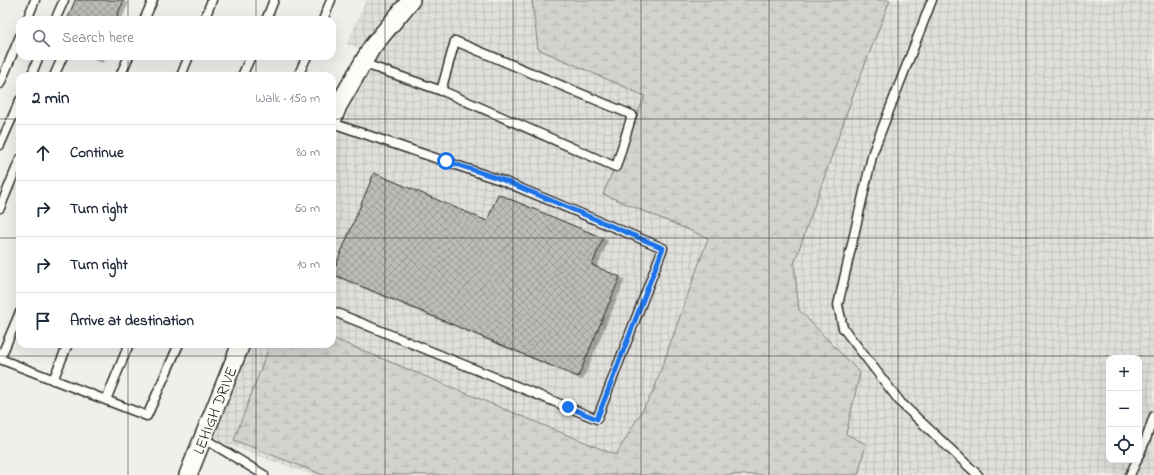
<!DOCTYPE html>
<meta charset="utf-8">
<style>
:root{--surface:#fff;--page:#f6f6f7;--text:#1f2937;--muted:#747a83;--line:#e0e1e3}
body{margin:0;font-family:"Indie Flower",sans-serif;background:var(--page);color:var(--text)}
.controls{position:absolute;right:12px;bottom:12px;display:grid;overflow:hidden;border-radius:8px;box-shadow:0 4px 16px #0002}
.controls button{width:36px;height:36px;display:grid;place-items:center;padding:0;border:0;border-bottom:1px solid var(--line);background:var(--surface);color:var(--text);font:20px sans-serif}
.stop{position:absolute;width:12px;height:12px;margin:-9px;border:3px solid #1a73e8;border-radius:50%;background:#fff}
.stop.end{background:#1a73e8;border-color:#fff;box-shadow:0 1px 4px #0008}
.list{margin:0;padding:0;list-style:none}
h2{display:flex;justify-content:space-between;align-items:center;height:52px;margin:0;padding:0 16px;font-size:17px}
h2 small{font-size:13px;font-weight:400;color:var(--muted)}
.list li{display:grid;grid-template-columns:26px 1fr auto;gap:12px;align-items:center;box-sizing:border-box;height:56px;padding:0 16px;border-top:1px solid var(--line)}
.list b{display:block;font-size:15px;white-space:nowrap}
.list em{font-size:13px;font-style:normal;color:var(--muted)}
.icon{flex:none;width:22px;height:22px;fill:none;stroke:currentColor;stroke-width:2;stroke-linecap:round;stroke-linejoin:round}
.map{position:relative;flex:none;width:1154px;height:475px;overflow:hidden}
.search{position:absolute;background:var(--surface);box-shadow:0 4px 16px #0002;left:16px;top:16px;width:320px;height:44px;display:flex;align-items:center;gap:10px;box-sizing:border-box;padding:0 14px;border-radius:12px;color:var(--muted);font-size:15px}
.panel{position:absolute;background:var(--surface);box-shadow:0 4px 16px #0002;left:16px;top:72px;width:320px;height:276px;border-radius:12px}
.map>svg:first-child{display:block}
.industrial{fill:url(#industrial-grid);fill-rule:evenodd}
.wetland{fill:url(#wetland-marsh);stroke:#7f7e7d}
.building{fill:url(#building-cross-hatch);stroke:#2b2b2b;filter:url(#shadow)}
.lines{fill:none;stroke-linecap:round;stroke-linejoin:round}
.lane-casing{stroke:#2b2b2b;stroke-width:11}
.street-casing{stroke:#2b2b2b;stroke-width:20}
.lane{stroke:#fdfcf7;stroke-width:8}
.street{stroke:#fdfcf7;stroke-width:17}
.route{stroke:#1a73e8;stroke-width:5}
.grid{fill:none;stroke:#2b2b2b;stroke-width:1;stroke-opacity:0.55}
.labels{text-anchor:middle;stroke-width:3;stroke-linejoin:round;paint-order:stroke}
.street-label{font-size:16px;fill:#2b2b2b;stroke:#fdfcf7}
</style>
<div class="map">
<svg width="1154" height="475" viewBox="0 0 1154 475">
<defs>
<pattern id="industrial-grid" width="8" height="8" patternUnits="userSpaceOnUse"><rect width="8" height="8" fill="#e1e0dc"/><path d="M0 4h8M4 0v8" fill="none" stroke="#c1c0bd"/></pattern>
<pattern id="wetland-marsh" width="20" height="14" patternUnits="userSpaceOnUse"><rect width="20" height="14" fill="#d3d2cf"/><path d="M1 5h8M5 5V1M11 12h8M15 12V8" fill="none" stroke="#b5b4b2"/></pattern>
<pattern id="building-cross-hatch" width="8" height="8" patternUnits="userSpaceOnUse"><rect width="8" height="8" fill="#bdbcb8"/><path d="M0 0l8 8M0 8l8-8" fill="none" stroke="#9a9996"/></pattern>
<filter id="shadow"><feDropShadow dx="4.5" dy="2.5" stdDeviation="0" flood-color="#0004"/></filter>
</defs>
<rect width="100%" height="100%" fill="#f0efeb"/>
<filter id="ink" filterUnits="userSpaceOnUse"><feTurbulence type="fractalNoise" baseFrequency=".025" numOctaves="2"/><feDisplacementMap in="SourceGraphic" scale="8" xChannelSelector="R" yChannelSelector="G"/><feConvolveMatrix kernelMatrix="1 2 1 2 8 2 1 2 1" color-interpolation-filters="sRGB"/></filter>
<g filter="url(#ink)">
<path class="industrial" d="M 366,0 L 1154,0 L 1154,475 L 312,475 L 208,438 L 248,344 L 332,344 L 332,149 L 374,53 L 347,44 ZM 1109,358 L 1139,358 L 1139,460 L 1109,460 Z"/>
<path class="wetland" d="M 532,0 L 890,0 L 852,98 L 794,264 L 799,310 L 860,373 L 846,434 L 866,444 L 858,475 L 323,475 L 234,440 L 270,344 L 332,344 L 332,338 L 616,455 L 653,392 L 708,238 L 603,194 L 645,96 L 538,49 Z"/>
<g class="building">
<path d="M 75,0 L 124,0 L 115,20 L 67,20 Z"/>
<path d="M 89,56 L 100,56 L 98,60 Z"/>
<path d="M 374,173 L 487,221 L 498,194 L 603,238 L 592,265 L 620,277 L 578,377 L 332,274 Z"/>
</g>
<g class="lines">
<g class="lane-casing">
<g id="lane">
<path d="M 932,0 L 873,152 L 838,305 L 843,328 L 901,403 L 978,475"/>
<path d="M 27,20 L 35,0"/>
<path d="M 55,20 L 64,0"/>
<path d="M 144,20 L 153,0"/>
<path d="M 204,20 L 212,0"/>
<path d="M 266,20 L 274,0"/>
<path d="M 323,20 L 331,0"/>
<path d="M 362,63 L 445,92 L 616,167 L 632,115 L 455,41 L 441,91"/>
<path d="M 31,76 L 39,56"/>
<path d="M 54,76 L 63,56"/>
<path d="M 120,76 L 129,56"/>
<path d="M 181,76 L 189,56"/>
<path d="M 242,76 L 251,56"/>
<path d="M 298,76 L 307,56"/>
<path d="M 0,84 L 20,36"/>
<path d="M 332,123 L 503,181 L 663,248 L 597,419 L 332,311"/>
<path d="M 0,145 L 20,100"/>
<path d="M 0,208 L 20,159"/>
<path d="M 20,312 L 0,359 L 147,416 L 179,344"/>
<path d="M 53,380 L 68,344"/>
<path d="M 106,400 L 129,344"/>
<path d="M 203,438 L 264,475"/>
<path d="M 1139,455 L 1146,439 L 1154,416"/>
<path d="M 1130,475 L 1137,460"/>
</g>
</g>
<g class="street-casing">
<g id="street">
<path d="M 332,121 L 338,106 L 372,47 L 411,0"/>
<path d="M 188,475 L 241,344"/>
</g>
</g>
<use href="#lane" class="lane"/>
<use href="#street" class="street"/>
</g>
</g>
<g class="lines" filter="url(#ink)">
<path class="route" d="M 446,161 L 503,180 L 663,248 L 597,419 L 568,407"/>
</g>
<path class="grid" d="M 128,0 L 128,20M 256,0 L 256,20M 385,0 L 385,475M 513,0 L 513,475M 641,0 L 641,475M 769,0 L 769,475M 898,0 L 898,475M 1026,0 L 1026,475M 128,56 L 128,76M 256,56 L 256,76M 0,119 L 20,119M 332,119 L 1154,119M 0,238 L 20,238M 332,238 L 1154,238M 128,344 L 128,475M 256,344 L 256,475M 0,356 L 1154,356"/>
<g class="labels">
<g class="street-label">
<text transform="translate(214 410) rotate(-68)" y="6">LEHIGH DRIVE</text>
</g>
</g>
</svg>
<div class="controls">
<button>+</button>
<button>−</button>
<button><svg class="icon" aria-label="locate" viewBox="0 0 24 24"><circle cx="12" cy="12" r="6"/><path d="M12 2v4M12 18v4M2 12h4M18 12h4"/></svg></button>
</div>
<div class="stop" style="left:446px;top:161px"></div>
<div class="stop end" style="left:568px;top:407px"></div>
<div class="search"><svg class="icon" aria-label="search" viewBox="0 0 24 24"><circle cx="10" cy="10" r="6"/><path d="M15 15l6 6"/></svg>Search here</div>
<section class="panel">
<h2>2 min<small>Walk · 150 m</small></h2>
<ul class="list">
<li><svg class="icon" aria-label="ahead" viewBox="0 0 24 24"><path d="M12 20V5M6 11l6-6 6 6"/></svg><div><b>Continue</b></div><em>80 m</em></li>
<li><svg class="icon" aria-label="right" viewBox="0 0 24 24"><path d="M7 20v-9h11M14 6l5 5-5 5"/></svg><div><b>Turn right</b></div><em>60 m</em></li>
<li><svg class="icon" aria-label="right" viewBox="0 0 24 24"><path d="M7 20v-9h11M14 6l5 5-5 5"/></svg><div><b>Turn right</b></div><em>10 m</em></li>
<li><svg class="icon" aria-label="arrive" viewBox="0 0 24 24"><path d="M6 21V4h12l-3 4 3 4H6"/></svg><div><b>Arrive at destination</b></div></li>
</ul>
</section>
</div>
